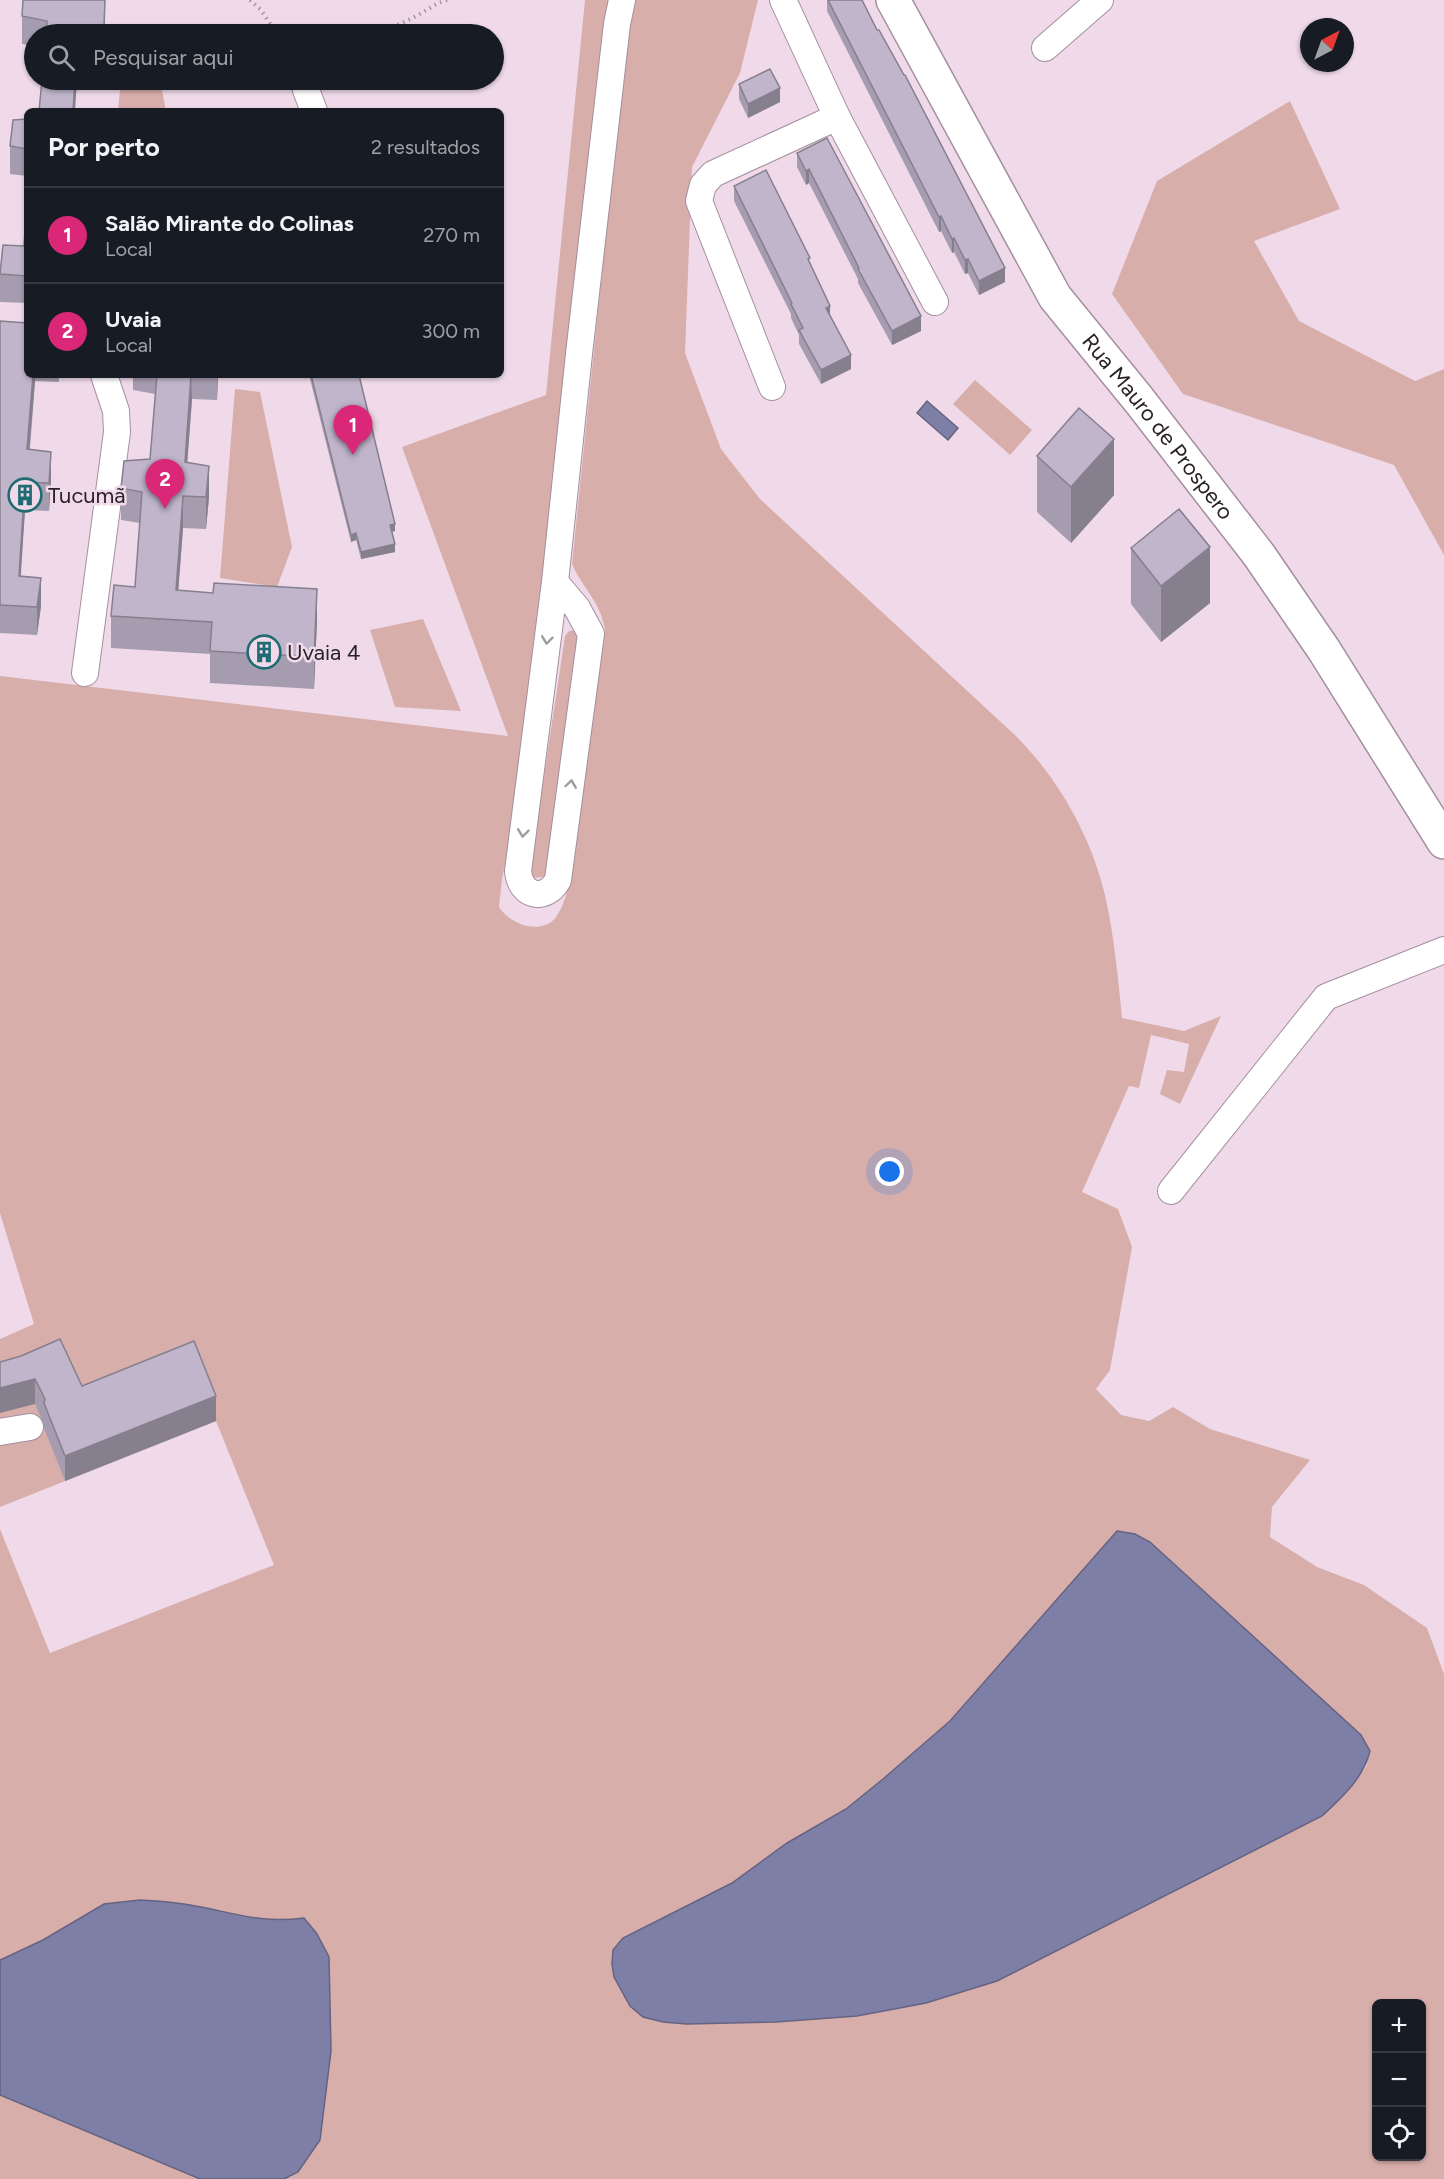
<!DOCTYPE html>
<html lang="pt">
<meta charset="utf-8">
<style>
:root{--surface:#171b24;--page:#242831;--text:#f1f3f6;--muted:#9ea1a6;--line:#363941;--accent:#db2777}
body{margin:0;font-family:Figtree,sans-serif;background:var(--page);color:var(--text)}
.controls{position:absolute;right:18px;bottom:18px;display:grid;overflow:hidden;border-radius:9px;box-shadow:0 2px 4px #0004}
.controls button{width:54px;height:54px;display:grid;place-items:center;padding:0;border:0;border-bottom:2px solid var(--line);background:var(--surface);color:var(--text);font:30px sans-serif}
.compass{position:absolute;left:1300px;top:18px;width:54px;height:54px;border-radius:50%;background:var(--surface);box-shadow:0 2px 4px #0004;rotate:41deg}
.you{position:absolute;left:890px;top:1172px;width:21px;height:21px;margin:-15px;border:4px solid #fff;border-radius:50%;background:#1a73e8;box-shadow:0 0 0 9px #1a73e833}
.badge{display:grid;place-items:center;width:39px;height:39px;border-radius:50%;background:var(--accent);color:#fff;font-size:20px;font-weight:700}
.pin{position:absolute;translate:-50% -50px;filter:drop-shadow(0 2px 3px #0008)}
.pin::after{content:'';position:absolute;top:32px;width:21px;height:18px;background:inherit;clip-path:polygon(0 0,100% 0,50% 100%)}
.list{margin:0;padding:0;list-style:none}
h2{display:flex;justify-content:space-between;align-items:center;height:78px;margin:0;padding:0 24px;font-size:26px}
h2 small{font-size:20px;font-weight:400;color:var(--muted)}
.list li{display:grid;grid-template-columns:39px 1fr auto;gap:18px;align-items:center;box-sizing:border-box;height:96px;padding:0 24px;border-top:2px solid var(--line)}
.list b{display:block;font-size:22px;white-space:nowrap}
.list p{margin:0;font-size:20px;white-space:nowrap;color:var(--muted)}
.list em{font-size:20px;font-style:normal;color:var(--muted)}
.icon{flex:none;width:33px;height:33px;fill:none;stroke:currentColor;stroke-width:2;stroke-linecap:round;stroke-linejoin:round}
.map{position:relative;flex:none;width:1444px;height:2179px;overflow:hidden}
.search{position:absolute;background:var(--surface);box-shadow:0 2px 4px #0004;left:24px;top:24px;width:480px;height:66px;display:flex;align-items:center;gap:15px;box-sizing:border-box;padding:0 21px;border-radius:33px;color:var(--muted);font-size:22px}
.panel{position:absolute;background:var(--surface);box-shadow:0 2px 4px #0004;left:24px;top:108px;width:480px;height:270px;border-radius:9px}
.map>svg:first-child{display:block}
.green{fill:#d7aeaa;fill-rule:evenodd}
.water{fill:#7e7fa7;stroke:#656381;stroke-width:1.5}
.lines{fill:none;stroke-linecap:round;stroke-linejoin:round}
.minor-casing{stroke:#a38f9f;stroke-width:28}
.major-casing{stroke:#a38f9f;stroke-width:36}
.path{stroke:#a695a1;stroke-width:4;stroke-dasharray:1.5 4.5;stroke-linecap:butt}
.minor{stroke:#fff;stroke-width:26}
.major{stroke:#fff;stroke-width:33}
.wall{fill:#a59caf}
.shaded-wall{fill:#867f8e}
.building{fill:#c0b5cb;stroke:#867f8e;stroke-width:1.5}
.oneway{stroke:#9f9c9e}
.labels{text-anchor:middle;stroke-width:5;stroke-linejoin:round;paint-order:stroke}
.street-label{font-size:22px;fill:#2a2228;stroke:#f0daea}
.poi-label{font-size:22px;fill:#2a2228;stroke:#f0daea;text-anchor:start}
</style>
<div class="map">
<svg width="1444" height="2179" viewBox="0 0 1444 2179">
<rect width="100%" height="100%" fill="#f0daea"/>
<g class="green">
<path d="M 585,0 L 610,0 L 530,745 L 502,879 L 499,907 C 509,922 530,932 548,924 C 558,919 562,906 566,896 L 605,629 C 600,601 583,589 572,564 L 626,38 L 632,0 L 758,0 L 740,73 L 692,167 L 685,353 L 721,449 L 760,499 L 1017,737 C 1059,780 1091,836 1105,895 C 1114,935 1118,977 1122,1018 L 1184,1031 L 1221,1016 L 1180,1104 L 1160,1094 L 1167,1070 L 1184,1072 L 1189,1044 L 1151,1035 L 1139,1088 L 1129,1086 L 1082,1192 L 1118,1209 L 1132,1247 L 1110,1370 L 1096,1389 L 1121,1415 L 1149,1421 L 1173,1407 L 1210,1429 L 1310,1460 L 1272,1507 L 1270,1537 L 1317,1567 L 1364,1585 L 1427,1628 L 1444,1674 L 1444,2179 L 284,2179 L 298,2172 L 320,2140 L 331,2051 L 329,1957 L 304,1918 L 281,1921 L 244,1917 L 203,1907 L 140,1900 L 104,1904 L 43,1940 L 0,1960 L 0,1529 L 50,1653 L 274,1565 L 216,1421 L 0,1507 L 0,1339 L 34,1324 L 0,1213 L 0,676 L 508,736 L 402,447 L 546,395 ZM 194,1366 L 216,1421 L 65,1480 L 44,1426 ZM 1117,1531 L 1370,1751 L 1366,1767 L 1348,1790 L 1322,1816 L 1223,1865 L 630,2006 L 615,1977 L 612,1964 L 623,1938 L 732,1883 L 787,1843 L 846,1809 L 883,1779 L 950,1721 ZM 1376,2004 L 1422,2004 L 1422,2156 L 1376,2156 Z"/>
<path d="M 121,80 L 160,80 L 166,111 L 118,111 Z"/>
<path d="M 1290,101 L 1340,209 L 1254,241 L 1299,321 L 1415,381 L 1444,369 L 1444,555 L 1394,465 L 1183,394 L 1112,294 L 1157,181 Z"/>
<path d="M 975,380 L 1032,430 L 1010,455 L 953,404 Z"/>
<path d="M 235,389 L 260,392 L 292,547 L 277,587 L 220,578 Z"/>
<path d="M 423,619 L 461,711 L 395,707 L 370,630 Z"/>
<path d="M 575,630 L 579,633 L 548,872 L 543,877 L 533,878 L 530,870 L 565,636 L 569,631 Z"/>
<path d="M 0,2095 L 6,2097 L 200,2179 L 0,2179 Z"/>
</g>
<g class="water">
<path d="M 927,401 L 958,428 L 948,440 L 917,413 Z"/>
<path d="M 1117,1531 L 1135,1534 L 1150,1542 L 1361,1735 L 1370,1751 C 1363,1779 1342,1797 1322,1816 L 997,1981 L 926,2003 L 857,2016 L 776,2022 L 687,2024 L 663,2022 L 643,2017 L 630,2006 L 614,1977 L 612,1964 L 613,1950 L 623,1938 L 732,1883 L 787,1843 L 846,1809 L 883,1779 L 950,1721 Z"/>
<path d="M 140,1900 C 161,1901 181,1903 201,1907 C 241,1915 263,1923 304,1918 L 317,1934 L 329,1957 L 331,2051 L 320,2140 L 298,2172 L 284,2179 L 200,2179 L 0,2095 L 0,1960 L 43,1940 L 104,1904 Z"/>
</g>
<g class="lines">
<g class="minor-casing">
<g id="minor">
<path d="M 783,0 L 837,117 L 935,302"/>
<path d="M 1045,48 L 1100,0"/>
<path d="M 306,90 L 314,111"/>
<path d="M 772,387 L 699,201 L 703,185 L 713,174 L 837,117"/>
<path d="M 555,582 L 577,608 L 591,634 L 558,880 C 545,903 520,896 518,871 L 555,582 L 579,354 L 617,24 L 622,0"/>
<path d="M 85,673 L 117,432 L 116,411 L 104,375"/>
<path d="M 1171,1191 L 1326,997 L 1444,950"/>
<path d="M 0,1432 L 30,1427"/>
</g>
</g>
<g class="major-casing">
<g id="major">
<path id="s1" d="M 893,0 L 1055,297 L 1139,400 L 1259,555 L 1324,650 L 1444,842"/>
</g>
</g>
<g class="path">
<path d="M 250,0 L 261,10 L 277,34"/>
<path d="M 369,34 C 385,29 403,24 418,15 C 429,9 435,4 447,0"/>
</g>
<use href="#minor" class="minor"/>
<use href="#major" class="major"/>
</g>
<g class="wall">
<path d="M 105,0 L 105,34 L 34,34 L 34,46 L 22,44 L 22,16 Z"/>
<path d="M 827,0 L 862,0 L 1005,282 L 979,295 L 968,273 L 965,274 L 954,252 L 952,253 L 941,231 L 939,232 L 827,11 Z"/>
<path d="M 739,84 L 780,102 L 748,118 L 739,99 Z"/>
<path d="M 27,119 L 27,176 L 10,174 L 10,146 Z"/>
<path d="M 827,138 L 921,331 L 892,345 L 858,283 L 858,279 L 809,183 L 806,185 L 797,167 L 797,153 Z"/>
<path d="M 734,186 L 810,263 L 851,369 L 821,384 L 799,344 L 799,335 L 791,318 L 791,314 L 734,201 Z"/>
<path d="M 27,203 L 27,303 L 0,302 L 0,271 L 24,246 Z"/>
<path d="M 0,321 L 27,375 L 59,375 L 59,382 L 35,381 L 30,449 L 51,480 L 49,511 L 25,510 L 20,576 L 41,606 L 37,635 L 0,633 Z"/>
<path d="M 133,375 L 218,375 L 217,400 L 192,399 L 187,463 L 209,497 L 206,529 L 183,528 L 178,590 L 317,621 L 314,689 L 210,683 L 210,654 L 111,648 L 111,616 L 135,587 L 140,523 L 121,520 L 121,488 L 150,459 L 155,394 L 133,390 Z"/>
<path d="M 310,375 L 359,375 L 395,531 L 392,532 L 395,552 L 361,559 L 356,540 L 351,542 L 310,379 Z"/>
<path d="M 1037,456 L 1114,495 L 1071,543 L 1037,512 Z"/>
<path d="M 1131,548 L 1210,603 L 1161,642 L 1131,604 Z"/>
<path d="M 0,1362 L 82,1386 L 216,1421 L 65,1481 L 44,1428 L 44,1424 L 35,1404 Z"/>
</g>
<g class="shaded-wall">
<path d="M 105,0 L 105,34 L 104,34 Z"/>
<path d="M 75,80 L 77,80 L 75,111 L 73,111 Z"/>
<path d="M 780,88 L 780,102 L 748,118 L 748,104 Z"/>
<path d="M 809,169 L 809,183 L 806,185 L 806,171 Z"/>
<path d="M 941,216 L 941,231 L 939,232 L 939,217 Z"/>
<path d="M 954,238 L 954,252 L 952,253 L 952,239 Z"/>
<path d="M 968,259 L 968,273 L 965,274 L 965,260 Z"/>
<path d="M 1005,268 L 1005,282 L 979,295 L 979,281 Z"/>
<path d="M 830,306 L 830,320 L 826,308 Z"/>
<path d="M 921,316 L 921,331 L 892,345 L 892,331 Z"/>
<path d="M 851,355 L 851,369 L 821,384 L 821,370 Z"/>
<path d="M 33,375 L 35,375 L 35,381 L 27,476 L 27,449 Z"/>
<path d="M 191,375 L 192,399 L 185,494 L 185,462 Z"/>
<path d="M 217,375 L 218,375 L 217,400 Z"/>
<path d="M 1114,439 L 1114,495 L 1071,543 L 1071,487 Z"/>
<path d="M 51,452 L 51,480 L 49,511 L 49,483 Z"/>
<path d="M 209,466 L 209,497 L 206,529 L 206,497 Z"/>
<path d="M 25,482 L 25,510 L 19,604 L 19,576 Z"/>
<path d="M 183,496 L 183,528 L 176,622 L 176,590 Z"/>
<path d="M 395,524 L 395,531 L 390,532 L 390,525 Z"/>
<path d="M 356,533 L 356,540 L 351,542 L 351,535 Z"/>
<path d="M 395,544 L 395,552 L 361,559 L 361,552 Z"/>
<path d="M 1210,547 L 1210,603 L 1161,642 L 1161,586 Z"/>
<path d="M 41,578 L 41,606 L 37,635 L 37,607 Z"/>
<path d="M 317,589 L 317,621 L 314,689 L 314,657 Z"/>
<path d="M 35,1379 L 35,1404 L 0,1413 L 0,1388 Z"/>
<path d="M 216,1396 L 216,1421 L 65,1481 L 65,1456 Z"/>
</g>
<g class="building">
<path d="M 23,0 L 105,0 L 104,26 L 79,25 L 79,34 L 46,34 L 47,21 L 22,16 Z"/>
<path d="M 828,0 L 862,0 L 877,30 L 879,30 L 904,75 L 905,75 L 1005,268 L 979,281 L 968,259 L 965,260 L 954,238 L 952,239 L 941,216 L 939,217 Z"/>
<path d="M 770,69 L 780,88 L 748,104 L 739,84 Z"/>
<path d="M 42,80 L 75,80 L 73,111 L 39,111 Z"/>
<path d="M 27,119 L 27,149 L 10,146 L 13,120 Z"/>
<path d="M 827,138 L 921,316 L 892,331 L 858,269 L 859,268 L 809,169 L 806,171 L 797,153 Z"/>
<path d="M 766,170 L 810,258 L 808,259 L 830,306 L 826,308 L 851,355 L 821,370 L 799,330 L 803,328 L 791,304 L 792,303 L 734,186 Z"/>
<path d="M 27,203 L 27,276 L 0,274 L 3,245 L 24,246 Z"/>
<path d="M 0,321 L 27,323 L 27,375 L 33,375 L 27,449 L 51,452 L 49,483 L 25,482 L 19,576 L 41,578 L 37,607 L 0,605 Z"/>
<path d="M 157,375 L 191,375 L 185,462 L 209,466 L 206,497 L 183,496 L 176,590 L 213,593 L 214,583 L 317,589 L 314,657 L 210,651 L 212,622 L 111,616 L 114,585 L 135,587 L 142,492 L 121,488 L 124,461 L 150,459 Z"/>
<path d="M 311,375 L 359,375 L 395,524 L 390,525 L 395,544 L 361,552 L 356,533 L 351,535 Z"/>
<path d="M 1079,408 L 1114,439 L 1071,487 L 1037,456 Z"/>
<path d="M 1179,509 L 1210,547 L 1161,586 L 1131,548 Z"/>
<path d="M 60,1339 L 82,1386 L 194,1341 L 216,1396 L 65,1456 L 44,1403 L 45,1399 L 35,1379 L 0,1388 L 0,1362 L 21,1356 Z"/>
</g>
<defs><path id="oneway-chevron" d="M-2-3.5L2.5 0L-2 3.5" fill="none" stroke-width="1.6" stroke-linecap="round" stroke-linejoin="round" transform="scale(1.5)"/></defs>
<g class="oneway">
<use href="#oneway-chevron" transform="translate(547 640) rotate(97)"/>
<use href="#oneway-chevron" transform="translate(571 784) rotate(-82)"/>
<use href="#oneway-chevron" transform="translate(523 833) rotate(97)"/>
</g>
<defs>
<g id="building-ring" transform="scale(1.725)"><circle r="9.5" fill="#f0daea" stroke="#206b73" stroke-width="1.5"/><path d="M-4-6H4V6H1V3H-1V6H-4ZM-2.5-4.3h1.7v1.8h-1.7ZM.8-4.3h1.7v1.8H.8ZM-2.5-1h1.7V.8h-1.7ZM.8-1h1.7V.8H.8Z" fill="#206b73"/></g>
</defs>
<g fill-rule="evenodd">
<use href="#building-ring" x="25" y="495"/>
<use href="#building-ring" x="264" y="652"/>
</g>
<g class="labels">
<g class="street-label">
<text dy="8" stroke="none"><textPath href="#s1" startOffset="504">Rua Mauro de Prospero</textPath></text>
</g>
<g class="poi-label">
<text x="48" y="503">Tucumã</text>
<text x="287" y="660">Uvaia 4</text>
</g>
</g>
</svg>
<div class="controls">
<button>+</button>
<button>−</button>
<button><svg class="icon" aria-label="locate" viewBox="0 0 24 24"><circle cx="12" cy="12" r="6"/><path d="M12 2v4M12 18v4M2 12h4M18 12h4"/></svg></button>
</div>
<svg class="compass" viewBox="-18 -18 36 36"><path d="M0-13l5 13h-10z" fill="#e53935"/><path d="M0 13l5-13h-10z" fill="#9ea1a6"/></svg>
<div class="you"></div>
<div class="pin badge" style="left:353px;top:455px">1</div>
<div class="pin badge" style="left:165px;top:509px">2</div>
<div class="search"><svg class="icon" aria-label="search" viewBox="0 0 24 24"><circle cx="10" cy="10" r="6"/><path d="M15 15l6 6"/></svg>Pesquisar aqui</div>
<section class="panel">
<h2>Por perto<small>2 resultados</small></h2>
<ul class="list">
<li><span class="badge">1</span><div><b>Salão Mirante do Colinas</b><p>Local</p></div><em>270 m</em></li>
<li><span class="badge">2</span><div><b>Uvaia</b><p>Local</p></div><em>300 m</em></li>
</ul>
</section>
</div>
